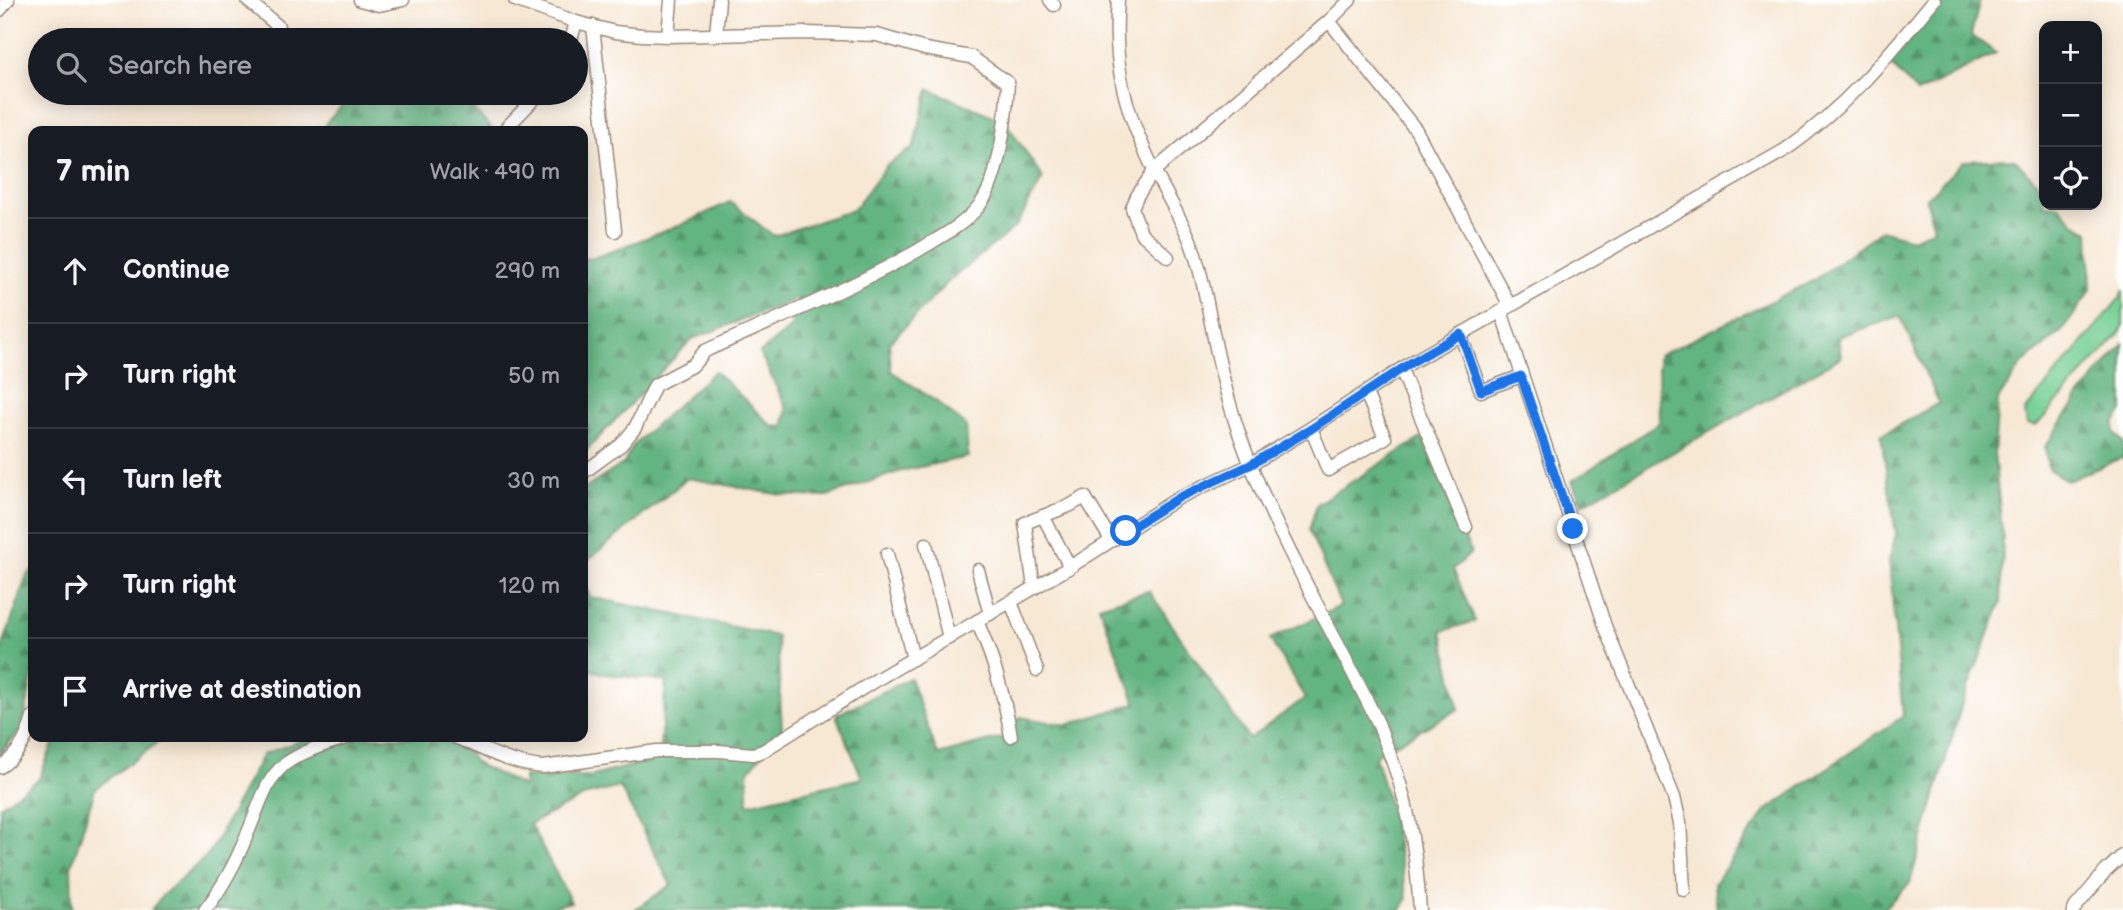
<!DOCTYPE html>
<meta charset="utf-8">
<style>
:root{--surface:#171b24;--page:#242831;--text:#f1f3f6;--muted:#9ea1a6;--line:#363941}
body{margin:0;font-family:"Balsamiq Sans",sans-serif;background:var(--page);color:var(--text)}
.controls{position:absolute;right:21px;top:21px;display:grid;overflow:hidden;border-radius:14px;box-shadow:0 4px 18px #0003}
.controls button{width:63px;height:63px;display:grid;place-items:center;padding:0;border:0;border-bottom:2px solid var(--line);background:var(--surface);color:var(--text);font:35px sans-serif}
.stop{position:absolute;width:21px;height:21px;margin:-16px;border:5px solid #1a73e8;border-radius:50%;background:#fff}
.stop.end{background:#1a73e8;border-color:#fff;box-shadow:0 2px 7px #0008}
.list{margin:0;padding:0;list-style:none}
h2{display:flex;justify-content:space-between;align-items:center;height:91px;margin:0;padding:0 28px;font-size:30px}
h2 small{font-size:23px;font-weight:400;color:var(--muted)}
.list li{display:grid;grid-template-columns:46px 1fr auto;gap:21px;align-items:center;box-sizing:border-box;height:105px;padding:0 28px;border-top:2px solid var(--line)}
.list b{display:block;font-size:26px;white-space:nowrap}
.list em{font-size:23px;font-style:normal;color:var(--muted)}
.icon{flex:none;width:38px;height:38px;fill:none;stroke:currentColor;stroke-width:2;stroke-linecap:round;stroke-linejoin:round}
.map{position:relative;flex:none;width:2123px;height:910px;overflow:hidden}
.search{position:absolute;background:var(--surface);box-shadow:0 4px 18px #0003;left:28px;top:28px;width:560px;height:77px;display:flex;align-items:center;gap:18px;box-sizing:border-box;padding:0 24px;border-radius:38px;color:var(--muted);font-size:26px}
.panel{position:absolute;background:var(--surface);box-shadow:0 4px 18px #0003;left:28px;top:126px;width:560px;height:616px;border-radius:14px}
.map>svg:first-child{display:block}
.green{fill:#79d298;stroke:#5a7e5b;stroke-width:2}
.forest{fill:url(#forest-firs);stroke:#4e6f4f;stroke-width:2}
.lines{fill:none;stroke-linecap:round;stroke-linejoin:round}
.minor-casing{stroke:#998979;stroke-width:15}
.minor{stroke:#fff;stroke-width:12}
.route{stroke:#1a73e8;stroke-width:9}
</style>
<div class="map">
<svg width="2123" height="910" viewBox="0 0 2123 910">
<defs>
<pattern id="forest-firs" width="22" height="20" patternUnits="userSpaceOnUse" patternTransform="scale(1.75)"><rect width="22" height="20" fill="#62b480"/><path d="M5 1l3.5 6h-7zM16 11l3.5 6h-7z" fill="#529368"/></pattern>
</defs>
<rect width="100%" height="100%" fill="#fff"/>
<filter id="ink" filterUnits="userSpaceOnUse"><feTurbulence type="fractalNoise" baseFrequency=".0143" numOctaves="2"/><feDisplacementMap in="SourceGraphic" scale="14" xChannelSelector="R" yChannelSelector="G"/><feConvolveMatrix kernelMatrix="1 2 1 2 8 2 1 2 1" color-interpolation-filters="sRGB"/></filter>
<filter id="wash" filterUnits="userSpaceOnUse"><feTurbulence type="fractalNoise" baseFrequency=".00686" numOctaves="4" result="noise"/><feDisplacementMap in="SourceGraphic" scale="28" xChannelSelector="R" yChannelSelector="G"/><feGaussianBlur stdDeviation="1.57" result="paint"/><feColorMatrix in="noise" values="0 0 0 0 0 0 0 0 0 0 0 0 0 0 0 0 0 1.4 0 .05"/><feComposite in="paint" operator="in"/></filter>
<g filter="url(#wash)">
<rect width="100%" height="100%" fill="#f7e8d4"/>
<path class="green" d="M 2123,290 L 2123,327 L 2118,335 L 2036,426 L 2027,424 L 2025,411 L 2120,298 Z"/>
<g class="forest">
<path d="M 1944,0 L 1980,0 L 1971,35 L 1996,53 L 1917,93 L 1890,63 Z"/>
<path d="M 929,89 L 1005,121 L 1043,178 L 1016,226 L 949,281 L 889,343 L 891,371 L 937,402 L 966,426 L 968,457 L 901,471 L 824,497 L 781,495 L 688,478 L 588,560 L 583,576 L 590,597 L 777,636 L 782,729 L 748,772 L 748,804 L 862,778 L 836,715 L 910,678 L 938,755 L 1005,737 L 1020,717 L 1067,725 L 1136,703 L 1099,606 L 1149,591 L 1249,739 L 1305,698 L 1270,639 L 1341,606 L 1309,530 L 1317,504 L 1423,437 L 1471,553 L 1453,569 L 1475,621 L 1442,631 L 1459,709 L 1375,755 L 1392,816 L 1407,899 L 1401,910 L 634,910 L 671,885 L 620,787 L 587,795 L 530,824 L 571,902 L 540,910 L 151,910 L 163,895 L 209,854 L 263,754 L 311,737 L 458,737 L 475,763 L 524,787 L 524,777 L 593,776 L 659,758 L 666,681 L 605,674 L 583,668 L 583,490 L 624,463 L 634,444 L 715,371 L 772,426 L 783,427 L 787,409 L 760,353 L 790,328 L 800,298 L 692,339 L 583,454 L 583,258 L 591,259 L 683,224 L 730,202 L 774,236 L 853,210 L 887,165 L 913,148 Z"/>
<path d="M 354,93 L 458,93 L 494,131 L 324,131 L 326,123 Z"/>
<path d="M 2014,159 L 2044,190 L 2044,205 L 2058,205 L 2077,225 L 2089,231 L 2091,290 L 2063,330 L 2023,363 L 1998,400 L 1994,454 L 2003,539 L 2001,603 L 1962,703 L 1910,883 L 1882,910 L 1717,910 L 1714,884 L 1767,810 L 1903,716 L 1889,561 L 1896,534 L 1881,435 L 1939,403 L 1900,316 L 1838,337 L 1841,357 L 1582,504 L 1572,481 L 1659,423 L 1658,356 L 1815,280 L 1881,230 L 1912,239 L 1934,229 L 1926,199 L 1964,161 Z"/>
<path d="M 2123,344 L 2123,412 L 2114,423 L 2115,434 L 2123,442 L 2123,459 L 2121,458 L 2068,481 L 2048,469 L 2045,447 L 2079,397 Z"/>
<path d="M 33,570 L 33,670 L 23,728 L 0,753 L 0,654 L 27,575 Z"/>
<path d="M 56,737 L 165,737 L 95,789 L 71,867 L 72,910 L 0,910 L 0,806 L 39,779 Z"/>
</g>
</g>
<g filter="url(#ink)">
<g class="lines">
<g class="minor-casing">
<g id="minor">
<path d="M 247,0 L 278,26"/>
<path d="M 360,0 L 379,5 L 403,0"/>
<path d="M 515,0 L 576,22 L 615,32 L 642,35 L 668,36 L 806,33 L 877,35 L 925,49 L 971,57 L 1008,83 C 1006,117 1000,179 979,206 C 963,226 940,237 919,250 C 851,289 777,318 705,351 L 693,365 L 655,385 L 635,428 L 621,445 L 583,473"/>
<path d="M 1050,0 L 1054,5"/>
<path d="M 1118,0 C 1112,66 1126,115 1156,174 C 1167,196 1180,217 1190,240 C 1201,269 1207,302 1213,333 C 1220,368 1228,402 1240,436 C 1275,536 1332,628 1378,723 C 1386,745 1396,768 1402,791 C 1413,830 1417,870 1420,910"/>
<path d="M 0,10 L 8,0"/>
<path d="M 1329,21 L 1416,130 L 1507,300 L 1506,307 L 1502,314 L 1605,626 L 1674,797 L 1680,823 L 1684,890"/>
<path d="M 593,26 L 615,231"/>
<path d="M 716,35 L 719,0"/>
<path d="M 668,36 L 671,0"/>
<path d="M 571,40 L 576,22"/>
<path d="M 507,127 L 540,93"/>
<path d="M 1168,257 L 1141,233 L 1132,208 L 1137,196 L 1154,171 L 1329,21 L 1350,0"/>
<path d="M 1460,334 L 1481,391 L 1521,376"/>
<path d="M 1401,369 L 1466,527"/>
<path d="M 1311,428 L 1328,470 L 1385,438 L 1366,393"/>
<path d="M 1043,516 L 1070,567"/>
<path d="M 926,544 L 949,638"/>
<path d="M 887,554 L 913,659"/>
<path d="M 978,570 L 990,614"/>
<path d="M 1034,588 L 1025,523 L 1069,506 L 1085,497 L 1111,540"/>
<path d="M 1011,602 L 1037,670"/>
<path d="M 977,621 C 994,661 1004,694 1011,736"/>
<path d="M 455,737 C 483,749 513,765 543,767 L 657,751 L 719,751 L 753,754 L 763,751 L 876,680 L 1070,567 L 1180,497 L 1250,465 L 1308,430 L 1412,362 L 1785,150 C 1845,108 1888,56 1934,0"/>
<path d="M 0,767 C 18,756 28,736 33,717"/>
<path d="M 205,910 C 224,886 238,858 249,830 C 259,807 265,780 285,764 C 304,750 327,744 349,737"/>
<path d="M 2073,910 L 2106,871 L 2123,855"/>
</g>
</g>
<use href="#minor" class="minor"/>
</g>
</g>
<g class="lines" filter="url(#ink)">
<path class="route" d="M 1126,531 L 1180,497 L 1250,465 L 1311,429 L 1412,362 L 1461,334 L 1481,391 L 1521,376 L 1573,529"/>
</g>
</svg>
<div class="controls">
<button>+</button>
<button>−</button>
<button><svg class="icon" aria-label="locate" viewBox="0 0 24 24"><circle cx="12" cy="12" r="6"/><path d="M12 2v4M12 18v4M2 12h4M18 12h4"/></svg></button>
</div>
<div class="stop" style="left:1126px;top:531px"></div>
<div class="stop end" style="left:1573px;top:529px"></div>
<div class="search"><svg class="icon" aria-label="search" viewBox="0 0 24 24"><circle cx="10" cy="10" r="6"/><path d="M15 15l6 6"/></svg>Search here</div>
<section class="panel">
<h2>7 min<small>Walk · 490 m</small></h2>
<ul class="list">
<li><svg class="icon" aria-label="ahead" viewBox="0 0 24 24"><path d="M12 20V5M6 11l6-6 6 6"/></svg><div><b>Continue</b></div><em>290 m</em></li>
<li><svg class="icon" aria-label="right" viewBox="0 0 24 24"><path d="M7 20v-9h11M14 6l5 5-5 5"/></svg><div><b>Turn right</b></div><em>50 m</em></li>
<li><svg class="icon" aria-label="left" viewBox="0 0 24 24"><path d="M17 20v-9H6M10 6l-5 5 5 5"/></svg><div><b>Turn left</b></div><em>30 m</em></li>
<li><svg class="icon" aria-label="right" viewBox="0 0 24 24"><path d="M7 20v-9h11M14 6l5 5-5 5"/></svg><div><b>Turn right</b></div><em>120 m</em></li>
<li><svg class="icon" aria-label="arrive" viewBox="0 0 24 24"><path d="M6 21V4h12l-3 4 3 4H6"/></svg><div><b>Arrive at destination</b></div></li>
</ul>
</section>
</div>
